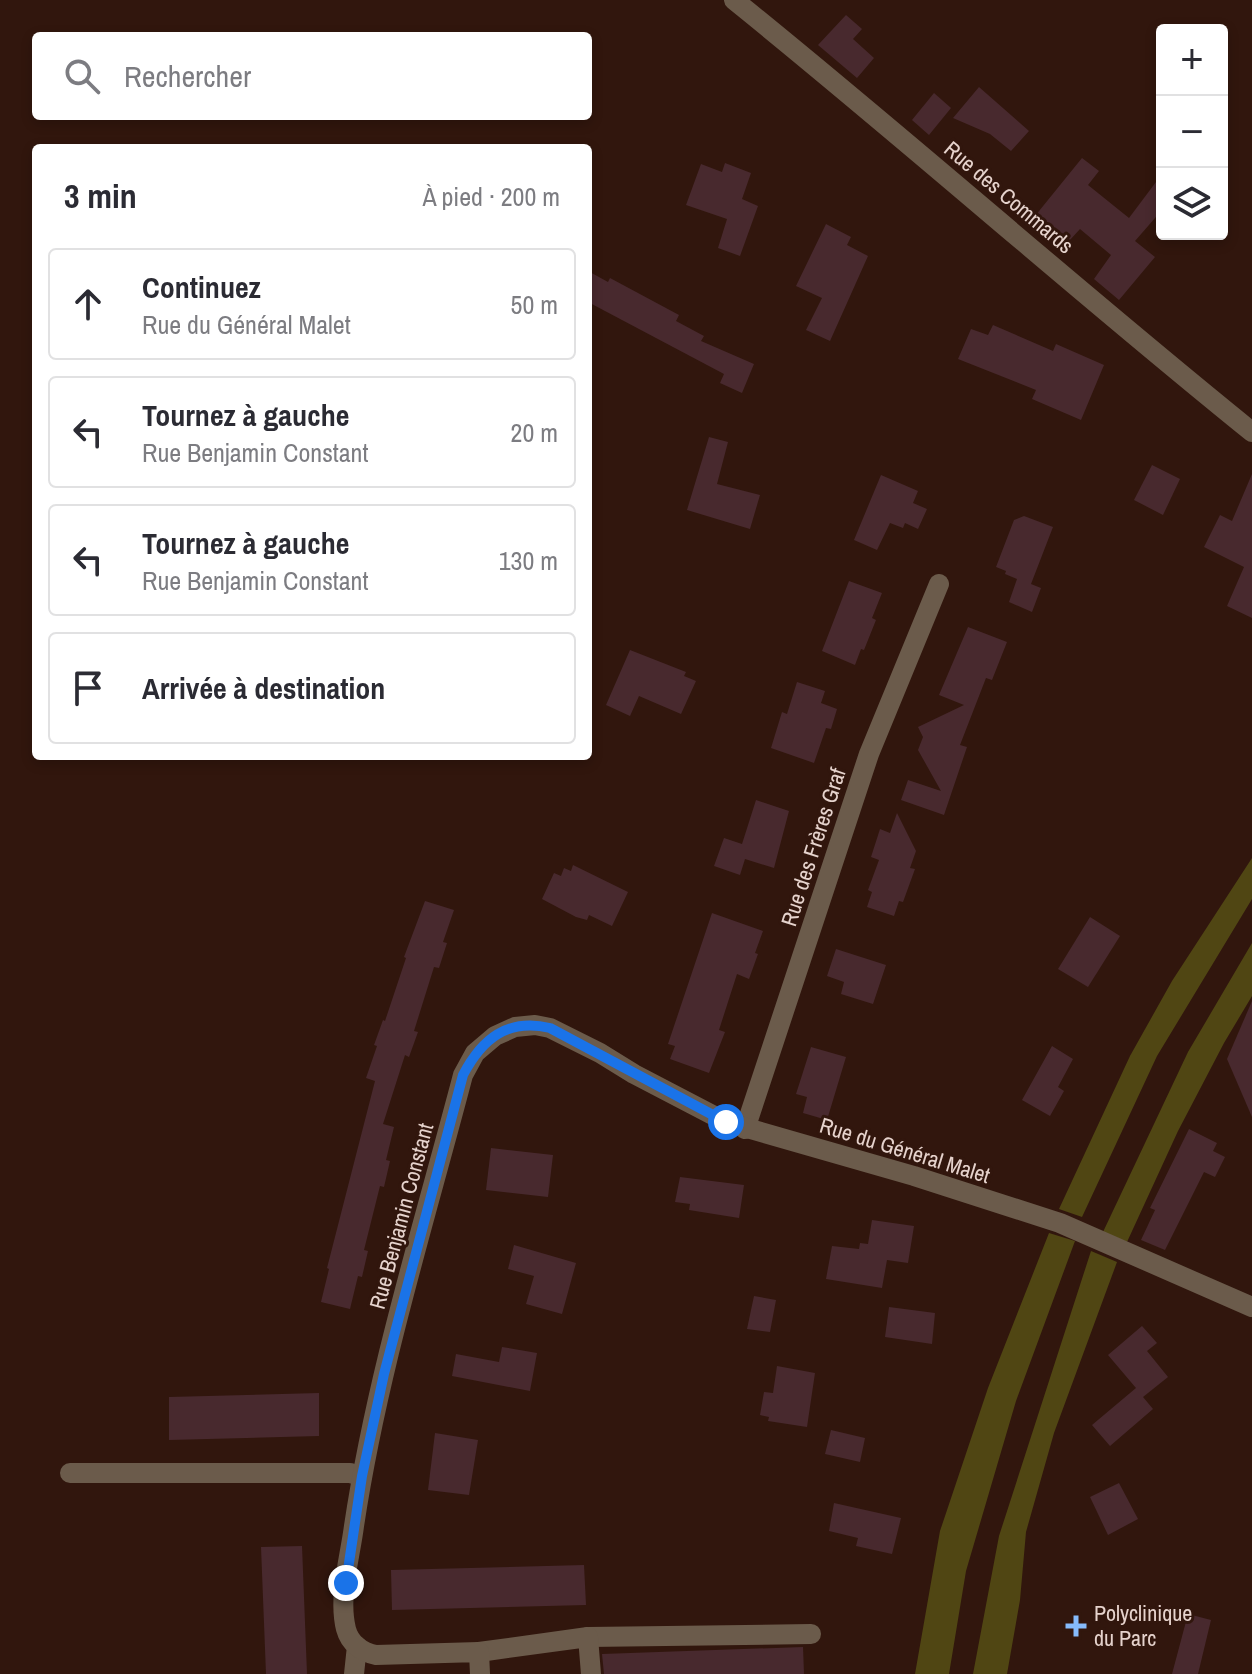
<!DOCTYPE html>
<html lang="fr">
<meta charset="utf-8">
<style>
:root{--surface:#fff;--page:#f7f7f7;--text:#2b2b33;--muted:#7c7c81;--line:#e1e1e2}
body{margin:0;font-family:"Archivo Narrow",sans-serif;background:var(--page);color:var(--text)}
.controls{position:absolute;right:24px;top:24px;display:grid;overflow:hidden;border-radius:8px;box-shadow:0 4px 12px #0003}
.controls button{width:72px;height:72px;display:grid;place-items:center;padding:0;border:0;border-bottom:2px solid var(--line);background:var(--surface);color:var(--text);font:40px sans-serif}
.stop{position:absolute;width:24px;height:24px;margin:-18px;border:6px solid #1a73e8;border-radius:50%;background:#fff}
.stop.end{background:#1a73e8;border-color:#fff;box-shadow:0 2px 8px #0008}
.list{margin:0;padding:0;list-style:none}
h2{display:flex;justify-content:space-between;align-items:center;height:104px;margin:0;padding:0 32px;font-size:34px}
h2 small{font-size:26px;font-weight:400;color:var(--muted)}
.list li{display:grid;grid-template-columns:52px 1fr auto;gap:24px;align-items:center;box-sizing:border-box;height:112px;margin:0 16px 16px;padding:0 16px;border:2px solid var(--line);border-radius:8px}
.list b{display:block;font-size:30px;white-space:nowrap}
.list p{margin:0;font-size:26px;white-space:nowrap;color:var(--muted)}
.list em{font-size:26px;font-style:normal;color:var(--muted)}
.icon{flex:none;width:44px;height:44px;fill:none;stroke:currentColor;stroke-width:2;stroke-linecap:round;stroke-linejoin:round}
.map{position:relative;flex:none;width:1252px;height:1674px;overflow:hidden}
.search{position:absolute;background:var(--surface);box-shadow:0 4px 12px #0003;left:32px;top:32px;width:560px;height:88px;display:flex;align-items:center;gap:20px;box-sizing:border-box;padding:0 28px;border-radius:8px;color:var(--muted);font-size:30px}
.panel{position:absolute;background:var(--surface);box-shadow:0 4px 12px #0003;left:32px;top:144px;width:560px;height:616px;border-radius:8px}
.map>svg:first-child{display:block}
.green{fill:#504613}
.building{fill:#48292e}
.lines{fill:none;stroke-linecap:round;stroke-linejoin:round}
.minor{stroke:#6b5b4b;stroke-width:20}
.route{stroke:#1a73e8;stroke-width:10}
.poi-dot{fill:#86bbfb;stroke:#31160d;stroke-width:3}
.labels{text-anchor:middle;stroke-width:6;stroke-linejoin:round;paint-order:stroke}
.street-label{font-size:22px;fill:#e6d3cd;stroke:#31160d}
.poi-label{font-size:22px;fill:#e6d3cd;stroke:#31160d;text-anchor:start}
</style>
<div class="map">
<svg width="1252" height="1674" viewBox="0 0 1252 1674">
<rect width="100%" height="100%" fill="#31160d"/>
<g class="green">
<path d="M 1252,858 L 1252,899 L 1157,1056 L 1082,1217 L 1059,1209 L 1130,1056 L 1172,981 Z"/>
<path d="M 1252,943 L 1252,996 L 1224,1043 L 1178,1131 L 1127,1242 L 1103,1232 L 1188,1052 Z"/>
<path d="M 1049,1233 L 1075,1241 L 1016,1401 L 966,1571 L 949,1674 L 915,1674 L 940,1531 L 988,1388 Z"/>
<path d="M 1091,1251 L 1117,1262 L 1054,1433 L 1026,1532 L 1020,1600 L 1007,1674 L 973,1674 L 999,1536 Z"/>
</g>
<g class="building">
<path d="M 846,15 L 862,29 L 853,39 L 874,58 L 857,78 L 818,45 Z"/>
<path d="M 979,87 L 1029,131 L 1011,151 L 990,134 L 953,118 Z"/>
<path d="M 934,93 L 951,108 L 929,135 L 912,120 Z"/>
<path d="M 1082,158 L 1099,171 L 1088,185 L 1129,218 L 1162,174 L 1162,210 L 1135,241 L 1155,257 L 1119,300 L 1094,279 L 1111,255 L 1080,229 L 1069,241 L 1035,216 Z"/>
<path d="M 725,163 L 751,173 L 742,199 L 758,206 L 740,256 L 718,248 L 727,219 L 686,205 L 701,164 L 722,172 Z"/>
<path d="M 826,224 L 851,237 L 847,245 L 868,256 L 830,341 L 806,330 L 822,298 L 796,286 Z"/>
<path d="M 588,271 L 608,282 L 610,278 L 679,315 L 676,321 L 704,336 L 701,341 L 754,364 L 742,393 L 720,383 L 724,374 L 588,302 Z"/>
<path d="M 993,325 L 1053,351 L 1056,344 L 1104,365 L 1081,420 L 1032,399 L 1036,390 L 958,359 L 971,329 L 988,335 Z"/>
<path d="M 709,437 L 728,442 L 717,484 L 760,495 L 750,529 L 687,510 Z"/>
<path d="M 1152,465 L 1180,479 L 1163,515 L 1134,500 Z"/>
<path d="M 1252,474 L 1252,618 L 1227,606 L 1244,567 L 1204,547 L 1220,515 L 1232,521 Z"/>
<path d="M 881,475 L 918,491 L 913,503 L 927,509 L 918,529 L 905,523 L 903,528 L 890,523 L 877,550 L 854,540 Z"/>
<path d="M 1024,516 L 1053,527 L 1031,584 L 1041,588 L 1032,612 L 1009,602 L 1017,579 L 1005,574 L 1006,571 L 996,567 L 1014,520 Z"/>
<path d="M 849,581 L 882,593 L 872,618 L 876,620 L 864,650 L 861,649 L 855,665 L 822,651 Z"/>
<path d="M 968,627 L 1007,642 L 992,680 L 986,678 L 960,745 L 967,747 L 944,815 L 901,800 L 908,780 L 941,791 L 918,750 L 923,737 L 918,727 L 964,705 L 939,695 Z"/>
<path d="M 630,650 L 686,672 L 684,676 L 696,681 L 681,714 L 639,696 L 630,716 L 606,705 Z"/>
<path d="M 797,682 L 825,691 L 821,703 L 837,709 L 831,729 L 826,728 L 814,763 L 771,748 L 782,712 L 787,714 Z"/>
<path d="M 756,800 L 789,811 L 774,868 L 745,859 L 740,875 L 714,866 L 724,838 L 742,844 Z"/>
<path d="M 897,813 L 916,851 L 910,868 L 915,869 L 903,902 L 899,901 L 894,916 L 867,907 L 872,892 L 868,890 L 879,860 L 871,857 L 880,829 L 890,833 Z"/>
<path d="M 573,865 L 628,892 L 612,926 L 589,915 L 587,920 L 576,917 L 542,899 L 554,873 L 561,876 L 564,868 L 571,871 Z"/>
<path d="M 425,901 L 454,910 L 443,942 L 447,943 L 439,968 L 434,967 L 414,1031 L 418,1032 L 409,1057 L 405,1055 L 383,1124 L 394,1127 L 386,1160 L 390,1161 L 384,1187 L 380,1186 L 364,1250 L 368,1251 L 362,1277 L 358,1276 L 350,1309 L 321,1302 L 329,1269 L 327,1268 L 375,1081 L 366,1078 L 377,1046 L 374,1045 L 383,1020 L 385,1021 L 406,958 L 404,957 Z"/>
<path d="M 712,913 L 763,931 L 755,953 L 758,954 L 749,979 L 737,974 L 719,1030 L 725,1032 L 709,1073 L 670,1059 L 675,1046 L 668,1044 Z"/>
<path d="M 1090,917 L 1120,936 L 1088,987 L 1058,969 Z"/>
<path d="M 836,949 L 886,965 L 873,1004 L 841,994 L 844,982 L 827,976 Z"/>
<path d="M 1252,1001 L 1252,1117 L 1227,1059 Z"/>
<path d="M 1052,1046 L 1073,1059 L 1058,1087 L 1064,1091 L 1050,1116 L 1022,1100 Z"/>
<path d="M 811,1047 L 846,1057 L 827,1120 L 803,1113 L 807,1097 L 796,1094 Z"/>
<path d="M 1189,1129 L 1217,1143 L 1213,1151 L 1225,1157 L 1215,1177 L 1204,1172 L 1165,1250 L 1141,1240 L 1155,1210 L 1150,1208 Z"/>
<path d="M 491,1148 L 553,1155 L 548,1197 L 486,1190 Z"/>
<path d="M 680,1177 L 744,1185 L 739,1218 L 689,1210 L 690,1204 L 675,1202 Z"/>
<path d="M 872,1220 L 914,1226 L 908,1263 L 887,1260 L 882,1288 L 826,1279 L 832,1246 L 859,1249 L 860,1243 L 868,1244 Z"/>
<path d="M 514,1245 L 576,1263 L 562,1314 L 526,1304 L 534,1276 L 508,1269 Z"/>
<path d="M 754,1296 L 776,1300 L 770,1332 L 747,1329 Z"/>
<path d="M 889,1307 L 935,1313 L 932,1344 L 885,1337 Z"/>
<path d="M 1142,1326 L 1157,1343 L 1147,1351 L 1168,1377 L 1143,1397 L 1153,1409 L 1110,1446 L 1092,1425 L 1136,1388 L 1108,1355 Z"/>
<path d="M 502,1347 L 537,1353 L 530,1391 L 452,1376 L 456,1354 L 499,1362 Z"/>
<path d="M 777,1366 L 815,1373 L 807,1427 L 768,1421 L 769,1417 L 760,1415 L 764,1392 L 773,1393 Z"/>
<path d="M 319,1393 L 319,1436 L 169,1440 L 169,1397 Z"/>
<path d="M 831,1430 L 865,1438 L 860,1462 L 825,1454 Z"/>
<path d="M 435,1433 L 478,1440 L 469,1495 L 428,1490 Z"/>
<path d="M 1119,1483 L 1138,1519 L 1108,1535 L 1090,1497 Z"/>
<path d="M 834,1503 L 901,1518 L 892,1554 L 856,1546 L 858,1538 L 829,1531 Z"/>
<path d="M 302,1546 L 307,1674 L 266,1674 L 261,1547 Z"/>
<path d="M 584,1565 L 586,1605 L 392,1610 L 391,1570 Z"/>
<path d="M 1188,1614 L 1211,1620 L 1198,1674 L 1172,1674 Z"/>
<path d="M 803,1647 L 804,1674 L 604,1674 L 602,1654 Z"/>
</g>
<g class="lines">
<g class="minor">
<path d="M 734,0 C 909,141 1077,291 1252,432"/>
<path d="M 745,1129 L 869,754 L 939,584"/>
<path d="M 70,1473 L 350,1473 L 362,1476"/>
<path d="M 588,1637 L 811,1634"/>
<path d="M 479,1652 L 588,1637 L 591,1674"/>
<path d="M 354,1674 L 357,1646"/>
<path d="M 480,1674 L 479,1652 L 376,1655 C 362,1652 350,1644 346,1629 C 338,1597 350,1558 354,1526 C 377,1373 424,1224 463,1075 L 475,1053 L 495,1036 L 515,1027 L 535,1025 L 550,1028 L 600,1053 L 634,1074 L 726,1122 L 914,1176 L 1060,1223 L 1252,1307"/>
</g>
</g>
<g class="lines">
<path class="route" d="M 346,1583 L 362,1476 L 384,1374 L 463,1075 C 482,1039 507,1018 550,1028 L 726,1122"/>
</g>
<path class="poi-dot" d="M1072 1614h8v8h8v8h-8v8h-8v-8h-8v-8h8z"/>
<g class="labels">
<g class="street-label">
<text transform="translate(1009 197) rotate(40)" y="8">Rue des Commards</text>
<text transform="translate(813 847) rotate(-72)" y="8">Rue des Frères Graf</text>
<text transform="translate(905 1150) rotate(17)" y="8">Rue du Général Malet</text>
<text transform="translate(401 1216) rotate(-75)" y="8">Rue Benjamin Constant</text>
</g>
<g class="poi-label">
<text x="1094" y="1621">Polyclinique<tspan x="1094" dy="25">du Parc</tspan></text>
</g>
</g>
</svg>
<div class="controls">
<button>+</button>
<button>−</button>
<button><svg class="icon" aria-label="layers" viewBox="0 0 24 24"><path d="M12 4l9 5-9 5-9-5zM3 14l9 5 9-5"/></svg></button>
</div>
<div class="stop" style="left:726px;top:1122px"></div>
<div class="stop end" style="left:346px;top:1583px"></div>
<div class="search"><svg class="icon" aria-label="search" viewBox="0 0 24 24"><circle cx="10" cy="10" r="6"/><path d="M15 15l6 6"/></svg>Rechercher</div>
<section class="panel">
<h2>3 min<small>À pied · 200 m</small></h2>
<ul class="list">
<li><svg class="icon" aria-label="ahead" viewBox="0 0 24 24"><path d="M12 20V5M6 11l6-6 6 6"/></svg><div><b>Continuez</b><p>Rue du Général Malet</p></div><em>50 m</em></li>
<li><svg class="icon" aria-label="left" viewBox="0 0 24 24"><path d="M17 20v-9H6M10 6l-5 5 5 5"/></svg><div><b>Tournez à gauche</b><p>Rue Benjamin Constant</p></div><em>20 m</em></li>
<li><svg class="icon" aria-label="left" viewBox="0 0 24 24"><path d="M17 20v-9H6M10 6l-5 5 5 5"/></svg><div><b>Tournez à gauche</b><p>Rue Benjamin Constant</p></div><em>130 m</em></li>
<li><svg class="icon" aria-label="arrive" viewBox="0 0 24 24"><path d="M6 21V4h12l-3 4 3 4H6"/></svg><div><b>Arrivée à destination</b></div></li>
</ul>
</section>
</div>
